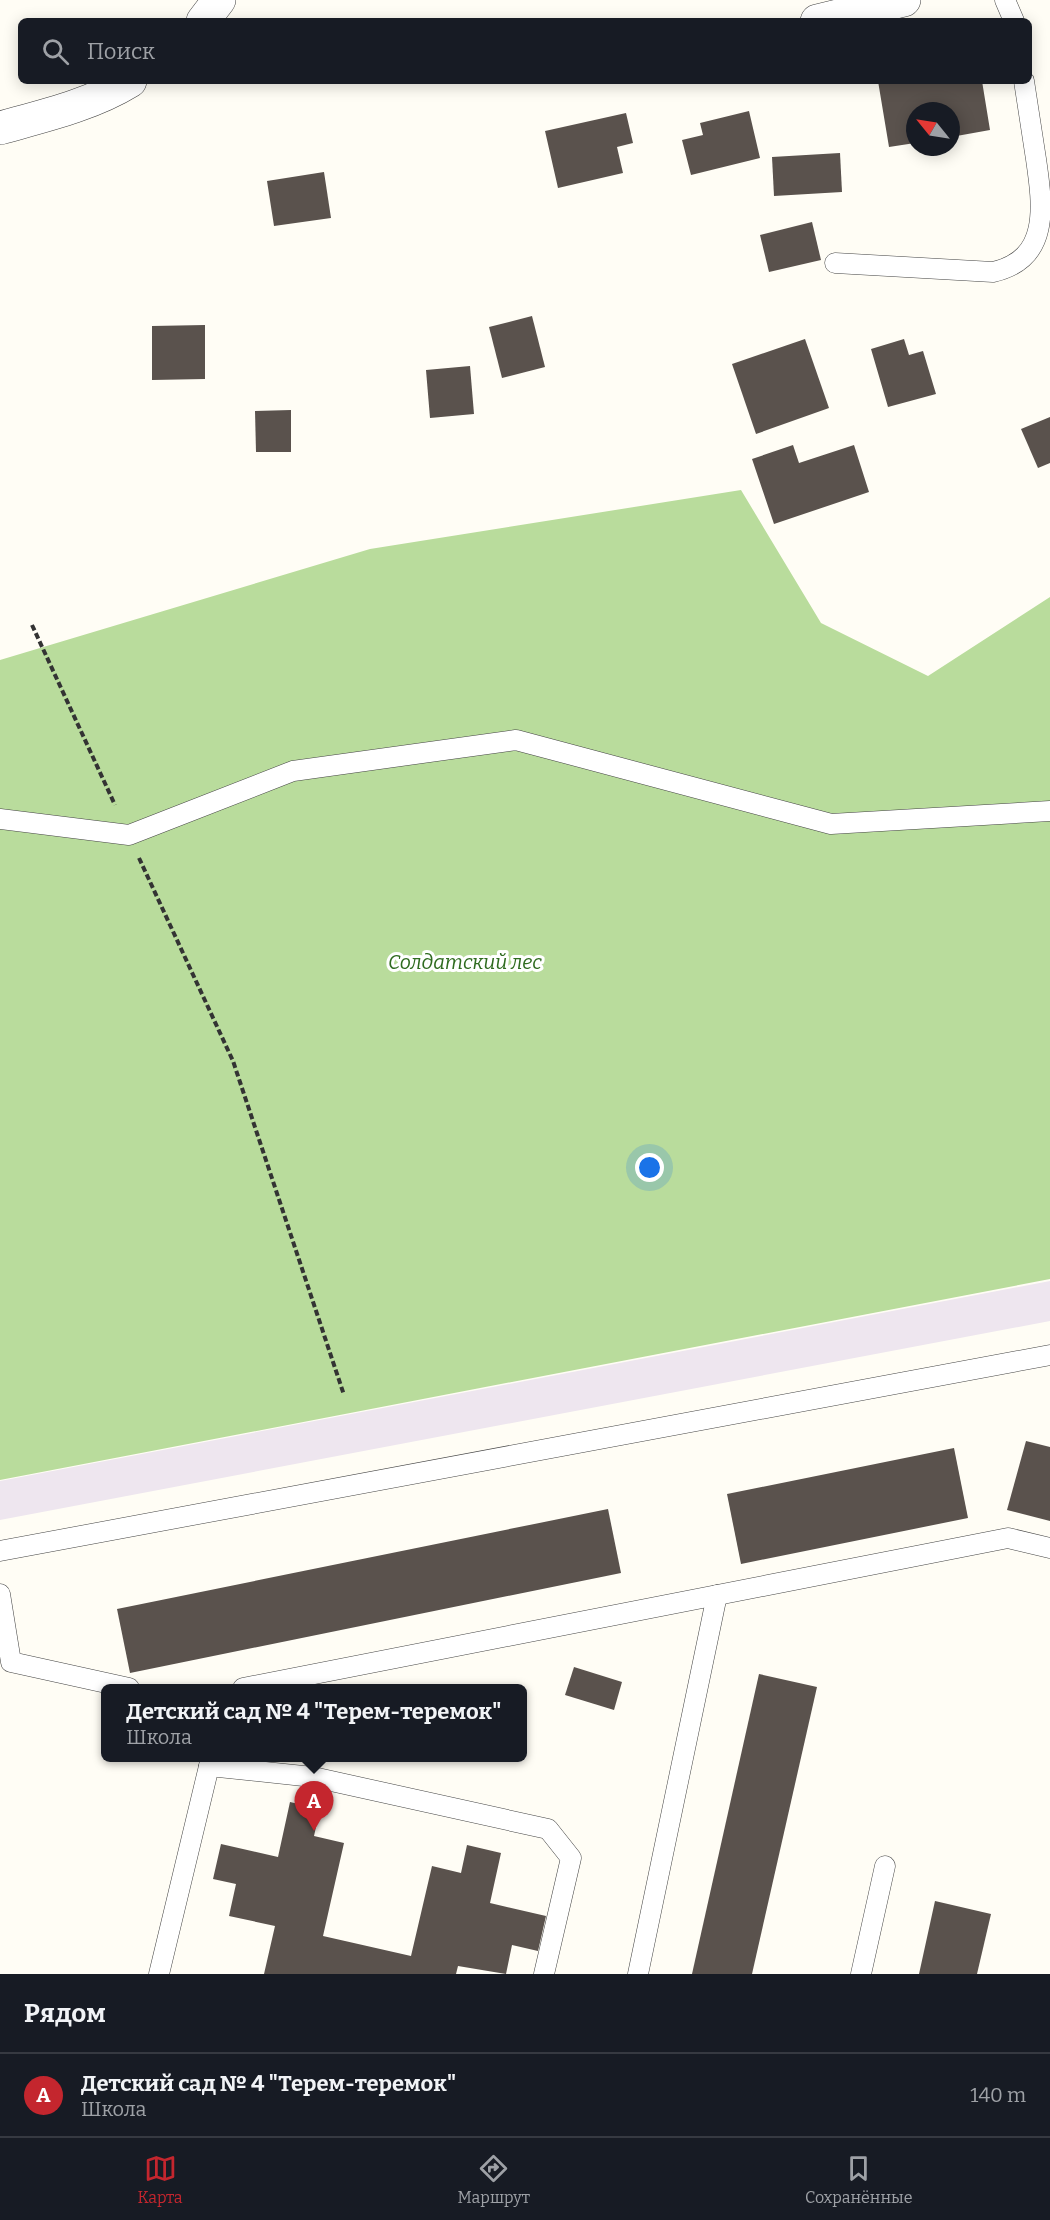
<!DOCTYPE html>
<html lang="ru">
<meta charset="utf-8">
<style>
:root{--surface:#171b24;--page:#20242c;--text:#f1f3f6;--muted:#9ea1a6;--line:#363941;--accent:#c4262e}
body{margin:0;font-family:Bitter,serif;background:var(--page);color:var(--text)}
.compass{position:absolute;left:906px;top:102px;width:54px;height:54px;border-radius:50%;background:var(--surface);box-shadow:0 3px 15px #0003;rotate:300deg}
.you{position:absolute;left:650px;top:1168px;width:21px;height:21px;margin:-15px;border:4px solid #fff;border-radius:50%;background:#1a73e8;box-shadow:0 0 0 9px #1a73e833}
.badge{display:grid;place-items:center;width:39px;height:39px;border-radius:50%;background:var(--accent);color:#fff;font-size:20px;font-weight:700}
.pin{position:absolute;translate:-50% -50px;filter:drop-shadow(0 2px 3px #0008)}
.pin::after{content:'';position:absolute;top:32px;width:21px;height:18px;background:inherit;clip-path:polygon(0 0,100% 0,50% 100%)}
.popup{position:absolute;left:101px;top:1684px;width:426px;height:78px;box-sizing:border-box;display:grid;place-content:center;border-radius:9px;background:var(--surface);filter:drop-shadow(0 2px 4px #0005);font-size:20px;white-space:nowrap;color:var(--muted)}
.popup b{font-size:22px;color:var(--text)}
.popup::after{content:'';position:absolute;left:50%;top:100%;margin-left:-12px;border:12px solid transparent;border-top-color:var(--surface)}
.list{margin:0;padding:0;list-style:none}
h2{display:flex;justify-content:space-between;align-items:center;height:78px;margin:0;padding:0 24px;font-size:26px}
h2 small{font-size:20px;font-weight:400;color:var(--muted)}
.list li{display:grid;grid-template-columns:39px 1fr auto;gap:18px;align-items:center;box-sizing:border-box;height:84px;padding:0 24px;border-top:2px solid var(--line)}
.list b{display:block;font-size:22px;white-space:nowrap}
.list p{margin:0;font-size:20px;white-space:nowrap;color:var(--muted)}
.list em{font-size:20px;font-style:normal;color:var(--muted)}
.icon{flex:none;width:33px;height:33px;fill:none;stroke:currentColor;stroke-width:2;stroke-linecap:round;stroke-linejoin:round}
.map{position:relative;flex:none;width:1050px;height:1974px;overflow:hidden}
.search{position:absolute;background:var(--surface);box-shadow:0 3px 15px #0003;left:18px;right:18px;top:18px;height:66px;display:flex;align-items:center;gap:15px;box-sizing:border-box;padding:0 21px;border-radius:9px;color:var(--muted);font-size:22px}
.sheet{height:162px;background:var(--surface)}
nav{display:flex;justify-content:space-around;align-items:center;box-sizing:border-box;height:84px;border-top:2px solid var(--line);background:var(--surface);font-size:16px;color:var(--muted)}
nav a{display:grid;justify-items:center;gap:3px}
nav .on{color:var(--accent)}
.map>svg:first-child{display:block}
.industrial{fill:#eee6ef}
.forest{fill:#b9dc9c}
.building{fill:#5a524d}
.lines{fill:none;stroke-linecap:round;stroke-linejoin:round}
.service-casing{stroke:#444;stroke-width:21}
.minor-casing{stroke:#444;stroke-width:34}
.path{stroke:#333;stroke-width:4;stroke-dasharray:6 3;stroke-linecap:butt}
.service{stroke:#fff;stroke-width:20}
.minor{stroke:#fff;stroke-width:33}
.labels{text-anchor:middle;stroke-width:6;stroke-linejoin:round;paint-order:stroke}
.park-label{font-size:20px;font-style:italic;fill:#2f6b1f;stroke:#fff}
</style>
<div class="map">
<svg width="1050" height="1974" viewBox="0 0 1050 1974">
<rect width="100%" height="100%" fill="#fffdf5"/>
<path class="industrial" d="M 1050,1281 L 1050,1321 L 0,1520 L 0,1481 Z"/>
<path class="forest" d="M 741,490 L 821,623 L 928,676 L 1050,597 L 1050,1279 L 0,1480 L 0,660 L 370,549 Z"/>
<g class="building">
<path d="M 878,81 L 982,81 L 990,130 L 951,137 L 951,111 L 915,111 L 915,143 L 889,147 Z"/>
<path d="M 749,111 L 760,158 L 691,175 L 682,140 L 703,135 L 700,123 Z"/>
<path d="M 626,113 L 633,143 L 617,147 L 623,173 L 558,188 L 545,131 Z"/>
<path d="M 840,153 L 842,192 L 774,196 L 772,157 Z"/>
<path d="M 324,172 L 331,218 L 274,226 L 267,181 Z"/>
<path d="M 812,222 L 821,260 L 769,272 L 760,235 Z"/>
<path d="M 532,316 L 545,367 L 502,378 L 489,327 Z"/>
<path d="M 205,325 L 205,379 L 152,380 L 152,326 Z"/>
<path d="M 805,339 L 829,408 L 756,434 L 732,364 Z"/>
<path d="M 904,339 L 909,355 L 923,351 L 936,394 L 888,407 L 871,349 Z"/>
<path d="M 470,366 L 474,414 L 430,418 L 426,370 Z"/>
<path d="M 291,410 L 291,452 L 256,452 L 255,411 Z"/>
<path d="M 1050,417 L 1050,463 L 1038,468 L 1021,429 Z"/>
<path d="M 793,445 L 799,463 L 854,445 L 869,492 L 774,524 L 752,459 Z"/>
<path d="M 1026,1441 L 1050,1447 L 1050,1521 L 1007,1510 Z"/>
<path d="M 954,1448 L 968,1518 L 741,1564 L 727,1494 Z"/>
<path d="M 608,1509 L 621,1573 L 130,1673 L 117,1609 Z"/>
<path d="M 574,1667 L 622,1682 L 614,1710 L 565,1695 Z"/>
<path d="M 759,1674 L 817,1687 L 752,1974 L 692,1974 Z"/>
<path d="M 290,1802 L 320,1809 L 314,1836 L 344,1843 L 323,1936 L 411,1956 L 432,1866 L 461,1873 L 467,1845 L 501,1853 L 490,1903 L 546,1916 L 538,1951 L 512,1945 L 506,1974 L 458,1966 L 456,1974 L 264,1974 L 275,1926 L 229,1916 L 236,1884 L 213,1879 L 221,1844 L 278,1857 Z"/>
<path d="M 935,1901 L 991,1914 L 977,1974 L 919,1974 Z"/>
</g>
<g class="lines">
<g class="service-casing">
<g id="service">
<path d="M 1005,0 L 1014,21"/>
<path d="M 835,263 L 993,272 C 1050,259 1043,207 1036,159 C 1032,133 1028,107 1024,81"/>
<path d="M 0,819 L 129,835 L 293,771 L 516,740 L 831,824 L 1050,811"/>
<path d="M 0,1551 L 1050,1355"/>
<path d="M 0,1594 L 11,1662 L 129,1688"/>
<path d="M 243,1688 L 1008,1538 L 1050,1548"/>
<path d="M 209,1766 L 313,1777 L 548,1829 L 571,1858 L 544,1974"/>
<path d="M 159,1974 L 211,1758"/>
<path d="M 638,1974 L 717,1595"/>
<path d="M 861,1974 L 885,1866"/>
</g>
</g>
<g class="minor-casing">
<g id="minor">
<path d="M 203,21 L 219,0"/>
<path d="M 817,21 L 904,0"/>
<path d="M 0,128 C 43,116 91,105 130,81"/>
</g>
</g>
<g class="path">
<path d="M 32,625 L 115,805"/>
<path d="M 139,858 L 233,1061 L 344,1395"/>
</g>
<use href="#service" class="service"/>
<use href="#minor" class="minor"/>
</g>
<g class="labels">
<g class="park-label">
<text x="465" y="969">Солдатский лес</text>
</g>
</g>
</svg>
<svg class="compass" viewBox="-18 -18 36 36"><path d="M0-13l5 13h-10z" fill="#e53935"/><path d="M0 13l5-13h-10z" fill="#9ea1a6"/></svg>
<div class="you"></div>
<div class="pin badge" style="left:314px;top:1831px">A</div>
<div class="popup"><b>Детский сад № 4 &quot;Терем-теремок&quot;</b>Школа</div>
<div class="search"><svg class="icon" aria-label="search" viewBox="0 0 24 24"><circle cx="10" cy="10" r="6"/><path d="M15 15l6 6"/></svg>Поиск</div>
</div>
<section class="sheet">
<h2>Рядом<small></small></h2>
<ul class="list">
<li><span class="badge">A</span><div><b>Детский сад № 4 &quot;Терем-теремок&quot;</b><p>Школа</p></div><em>140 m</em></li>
</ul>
</section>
<nav>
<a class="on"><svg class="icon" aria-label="map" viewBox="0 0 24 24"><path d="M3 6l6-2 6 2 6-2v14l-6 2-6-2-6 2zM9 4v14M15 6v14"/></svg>Карта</a>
<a><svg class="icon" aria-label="directions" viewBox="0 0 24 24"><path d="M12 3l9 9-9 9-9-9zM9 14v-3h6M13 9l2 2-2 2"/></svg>Маршрут</a>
<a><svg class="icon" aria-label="saved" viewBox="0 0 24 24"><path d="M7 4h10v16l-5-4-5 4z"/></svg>Сохранённые</a>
</nav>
